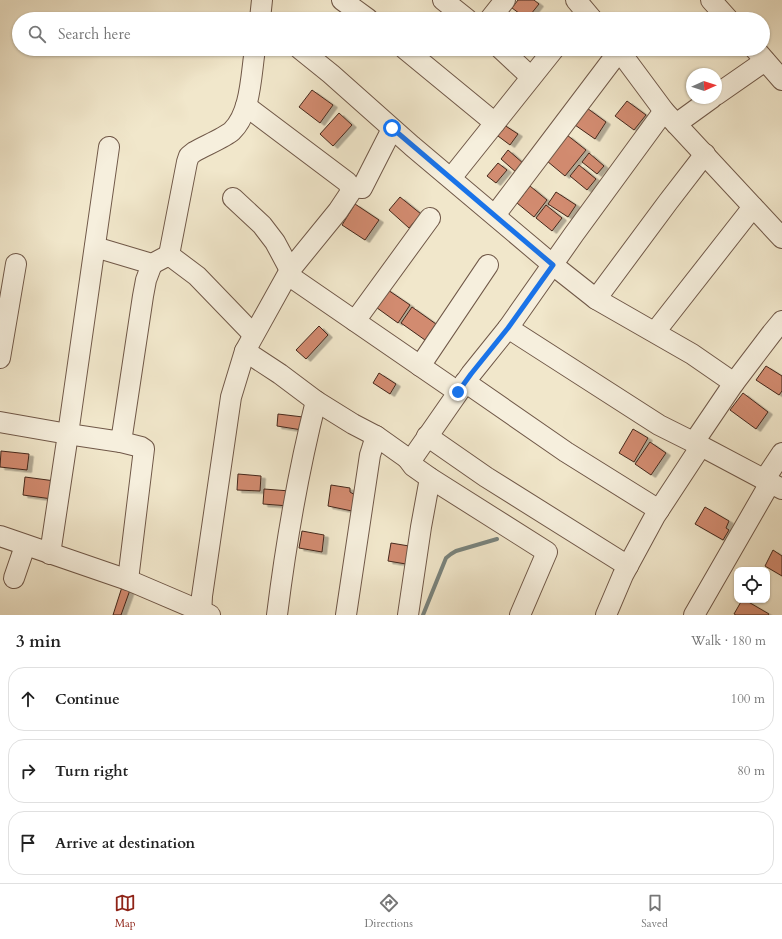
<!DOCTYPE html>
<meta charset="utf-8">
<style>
:root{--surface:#fff;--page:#f2f2f2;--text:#222;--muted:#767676;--line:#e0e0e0;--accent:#8f2418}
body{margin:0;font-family:Cardo,serif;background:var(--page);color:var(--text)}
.controls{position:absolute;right:12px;bottom:12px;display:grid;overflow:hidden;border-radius:8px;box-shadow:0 1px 3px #0004}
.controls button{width:36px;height:36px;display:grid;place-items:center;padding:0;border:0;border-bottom:1px solid var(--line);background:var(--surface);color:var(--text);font:20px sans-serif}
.compass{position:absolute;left:686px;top:68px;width:36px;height:36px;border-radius:50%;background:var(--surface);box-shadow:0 1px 3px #0004;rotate:87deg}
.stop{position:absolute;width:12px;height:12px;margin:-9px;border:3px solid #1a73e8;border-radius:50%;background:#fff}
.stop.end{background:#1a73e8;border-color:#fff;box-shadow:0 1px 4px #0008}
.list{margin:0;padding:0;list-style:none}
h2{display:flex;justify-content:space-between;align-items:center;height:52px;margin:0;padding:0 16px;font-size:17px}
h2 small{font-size:13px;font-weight:400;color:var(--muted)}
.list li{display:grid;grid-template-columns:26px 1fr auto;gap:12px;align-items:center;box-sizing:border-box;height:64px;margin:0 8px 8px;padding:0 8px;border:1px solid var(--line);border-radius:16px}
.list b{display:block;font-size:15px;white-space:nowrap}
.list em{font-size:13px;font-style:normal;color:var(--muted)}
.icon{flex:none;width:22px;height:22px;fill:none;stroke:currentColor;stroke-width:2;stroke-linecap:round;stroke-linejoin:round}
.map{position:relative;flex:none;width:782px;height:615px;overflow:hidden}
.search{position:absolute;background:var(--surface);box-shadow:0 1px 3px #0004;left:12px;right:12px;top:12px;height:44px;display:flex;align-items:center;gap:10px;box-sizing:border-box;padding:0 14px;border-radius:22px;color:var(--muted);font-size:15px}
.sheet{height:268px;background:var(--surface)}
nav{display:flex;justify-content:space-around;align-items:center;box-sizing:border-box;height:56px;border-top:1px solid var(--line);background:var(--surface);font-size:11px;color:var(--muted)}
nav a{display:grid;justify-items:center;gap:2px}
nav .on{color:var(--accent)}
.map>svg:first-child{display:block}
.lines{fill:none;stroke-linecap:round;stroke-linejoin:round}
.stream{stroke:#79837d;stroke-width:4}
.building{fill:#d28b70;stroke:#45281c;filter:url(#shadow)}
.minor-casing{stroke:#705848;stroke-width:22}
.minor{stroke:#f6efdd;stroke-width:20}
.route{stroke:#1a73e8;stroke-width:5}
</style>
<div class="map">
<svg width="782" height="615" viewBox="0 0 782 615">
<defs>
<filter id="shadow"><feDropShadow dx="4.5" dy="2.5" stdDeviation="0" flood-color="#0004"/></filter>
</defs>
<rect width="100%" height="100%" fill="#f1e7cb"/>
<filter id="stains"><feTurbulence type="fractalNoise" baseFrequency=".005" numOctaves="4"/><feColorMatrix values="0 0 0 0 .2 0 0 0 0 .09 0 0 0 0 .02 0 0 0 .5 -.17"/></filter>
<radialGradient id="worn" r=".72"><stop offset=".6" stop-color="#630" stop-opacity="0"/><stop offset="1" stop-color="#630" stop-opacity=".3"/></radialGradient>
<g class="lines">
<path class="stream" d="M 423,615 L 446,558 L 451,554 L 456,551 L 497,539"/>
</g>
<g class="building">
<path d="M 518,0 L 534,0 L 539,4 L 527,19 L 512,8 Z"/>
<path d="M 312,90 L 333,105 L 320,123 L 299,107 Z"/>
<path d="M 627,101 L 646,115 L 634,130 L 615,116 Z"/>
<path d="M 587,108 L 606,122 L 595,139 L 575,125 Z"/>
<path d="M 339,113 L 352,125 L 333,146 L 320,134 Z"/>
<path d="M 501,123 L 518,134 L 510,145 L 494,133 Z"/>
<path d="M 567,135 L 586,150 L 565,176 L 547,161 Z"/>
<path d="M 508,150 L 524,164 L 517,173 L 501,159 Z"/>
<path d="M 589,153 L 604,166 L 597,174 L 582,162 Z"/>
<path d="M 498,163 L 507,170 L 496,183 L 487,176 Z"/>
<path d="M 579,165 L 596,179 L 587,190 L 570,176 Z"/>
<path d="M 530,186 L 547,200 L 534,217 L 517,203 Z"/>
<path d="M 556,192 L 576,205 L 568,217 L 548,204 Z"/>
<path d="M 400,197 L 421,214 L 409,228 L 389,210 Z"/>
<path d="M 355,204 L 379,220 L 365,240 L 342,225 Z"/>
<path d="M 546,205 L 562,218 L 552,231 L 536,218 Z"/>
<path d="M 385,288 L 410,305 L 398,323 L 373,305 Z"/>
<path d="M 412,307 L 436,324 L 425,340 L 401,323 Z"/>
<path d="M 319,326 L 328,335 L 306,359 L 296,350 Z"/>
<path d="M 766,366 L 782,376 L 782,391 L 779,395 L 756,380 Z"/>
<path d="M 379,373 L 396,384 L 390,394 L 373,383 Z"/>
<path d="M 743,393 L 768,412 L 756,429 L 730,410 Z"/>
<path d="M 278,414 L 303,417 L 302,430 L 277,426 Z"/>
<path d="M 633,429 L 648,438 L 634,462 L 619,453 Z"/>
<path d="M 650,442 L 666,453 L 651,475 L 635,464 Z"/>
<path d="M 1,451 L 29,454 L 27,470 L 0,467 Z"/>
<path d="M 238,474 L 261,476 L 260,491 L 237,490 Z"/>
<path d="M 25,477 L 55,481 L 52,499 L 23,495 Z"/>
<path d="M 331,485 L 350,488 L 350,492 L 355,495 L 352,511 L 328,506 Z"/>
<path d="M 264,489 L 290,491 L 289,506 L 263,504 Z"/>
<path d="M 705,507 L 729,521 L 726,528 L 729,530 L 723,540 L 695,524 Z"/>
<path d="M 302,531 L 324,535 L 322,552 L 299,548 Z"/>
<path d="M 391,543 L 415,547 L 412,565 L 388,561 Z"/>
<path d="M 773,550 L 782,556 L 782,576 L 765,566 Z"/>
<path d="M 122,587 L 130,590 L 121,615 L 113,615 Z"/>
<path d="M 742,600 L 745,600 L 769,614 L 768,615 L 736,615 L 734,614 Z"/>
</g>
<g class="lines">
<g class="minor-casing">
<g id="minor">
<path d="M 342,0 L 368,19"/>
<path d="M 443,0 L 467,19"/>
<path d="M 576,0 L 592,19"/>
<path d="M 711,0 L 728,19"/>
<path d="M 260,19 L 262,0"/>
<path d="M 490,19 L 505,0"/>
<path d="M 300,49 L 331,74 L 412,146 L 553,265 L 596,299 L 692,354 L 734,383 L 694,442"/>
<path d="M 405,49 L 495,123"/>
<path d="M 501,49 L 531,77"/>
<path d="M 618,49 L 664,111 L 782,238"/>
<path d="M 755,49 L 782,80"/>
<path d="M 716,95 L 765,61"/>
<path d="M 676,124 L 712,98"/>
<path d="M 109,147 L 68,434 L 121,442 L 143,296 L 146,280 L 152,264"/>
<path d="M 451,178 L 554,49"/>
<path d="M 350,187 L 362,188 L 392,129"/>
<path d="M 233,198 L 262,225 L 275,242 L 290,270"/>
<path d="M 495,215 L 619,51"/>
<path d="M 95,247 L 152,264 L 169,255 L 197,276 L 253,334"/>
<path d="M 169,255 L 187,162 L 189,156 L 194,152 C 204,146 224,138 232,131 C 251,113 251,74 255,49"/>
<path d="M 288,275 L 458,392"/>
<path d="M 596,299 L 668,202 L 705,154"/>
<path d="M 355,321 L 430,218"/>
<path d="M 508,328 L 659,425 L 701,446 L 782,489"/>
<path d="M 655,332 L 753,207"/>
<path d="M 245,351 L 280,374 L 316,401 L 353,424 L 376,436"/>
<path d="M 0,358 L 16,264"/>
<path d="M 420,366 L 488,265"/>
<path d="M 465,382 L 566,452 L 659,510"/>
<path d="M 734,383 L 772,333 L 782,321"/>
<path d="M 0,422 L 68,434 L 50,554"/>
<path d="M 427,436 L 486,477 L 628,566"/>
<path d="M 121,442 L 141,447 L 144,449 L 128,580"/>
<path d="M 407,458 L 413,466 L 430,478 L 547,552 L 520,615"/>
<path d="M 764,480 L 782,453"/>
<path d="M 0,536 L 128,580 L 210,615"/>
<path d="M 14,578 L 25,546"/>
<path d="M 201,615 L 202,596 L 231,397 L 245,351 L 290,270 L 338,211 L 350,193 L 350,187 L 347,182 L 246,106"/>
<path d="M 277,615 C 286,543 298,472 316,401"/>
<path d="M 346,615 L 370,455 L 376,436 L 407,458 L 414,456 L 471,374 L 508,328 L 574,234 L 664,111"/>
<path d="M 408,615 L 421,527 L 430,478"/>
<path d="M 606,615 L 623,575 L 655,516 L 701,446"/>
<path d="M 694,615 L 770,483"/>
</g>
</g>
<use href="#minor" class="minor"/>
</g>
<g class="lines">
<path class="route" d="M 392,128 L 553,265 L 508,328 L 471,374 L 458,392"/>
</g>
<rect width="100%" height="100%" filter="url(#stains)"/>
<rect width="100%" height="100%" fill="url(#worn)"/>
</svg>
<div class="controls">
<button><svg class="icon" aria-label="locate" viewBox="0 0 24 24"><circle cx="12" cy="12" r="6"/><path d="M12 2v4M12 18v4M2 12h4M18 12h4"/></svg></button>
</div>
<svg class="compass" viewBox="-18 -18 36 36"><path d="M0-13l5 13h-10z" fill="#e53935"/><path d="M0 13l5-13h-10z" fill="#767676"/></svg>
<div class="stop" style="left:392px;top:128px"></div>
<div class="stop end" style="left:458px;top:392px"></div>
<div class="search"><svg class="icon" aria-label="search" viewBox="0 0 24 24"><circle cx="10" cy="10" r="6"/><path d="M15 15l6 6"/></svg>Search here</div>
</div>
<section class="sheet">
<h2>3 min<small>Walk · 180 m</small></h2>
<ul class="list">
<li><svg class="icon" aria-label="ahead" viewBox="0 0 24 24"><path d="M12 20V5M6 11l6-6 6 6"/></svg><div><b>Continue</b></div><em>100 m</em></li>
<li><svg class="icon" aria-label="right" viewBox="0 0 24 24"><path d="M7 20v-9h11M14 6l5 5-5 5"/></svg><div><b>Turn right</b></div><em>80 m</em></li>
<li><svg class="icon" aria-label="arrive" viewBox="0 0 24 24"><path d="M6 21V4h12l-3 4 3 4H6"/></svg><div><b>Arrive at destination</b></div></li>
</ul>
</section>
<nav>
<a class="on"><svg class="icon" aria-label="map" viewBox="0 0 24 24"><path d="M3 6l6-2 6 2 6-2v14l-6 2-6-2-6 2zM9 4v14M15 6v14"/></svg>Map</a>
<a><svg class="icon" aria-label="directions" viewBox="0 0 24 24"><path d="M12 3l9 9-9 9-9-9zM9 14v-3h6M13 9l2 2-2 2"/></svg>Directions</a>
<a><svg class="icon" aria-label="saved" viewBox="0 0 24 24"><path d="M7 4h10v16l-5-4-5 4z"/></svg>Saved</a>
</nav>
